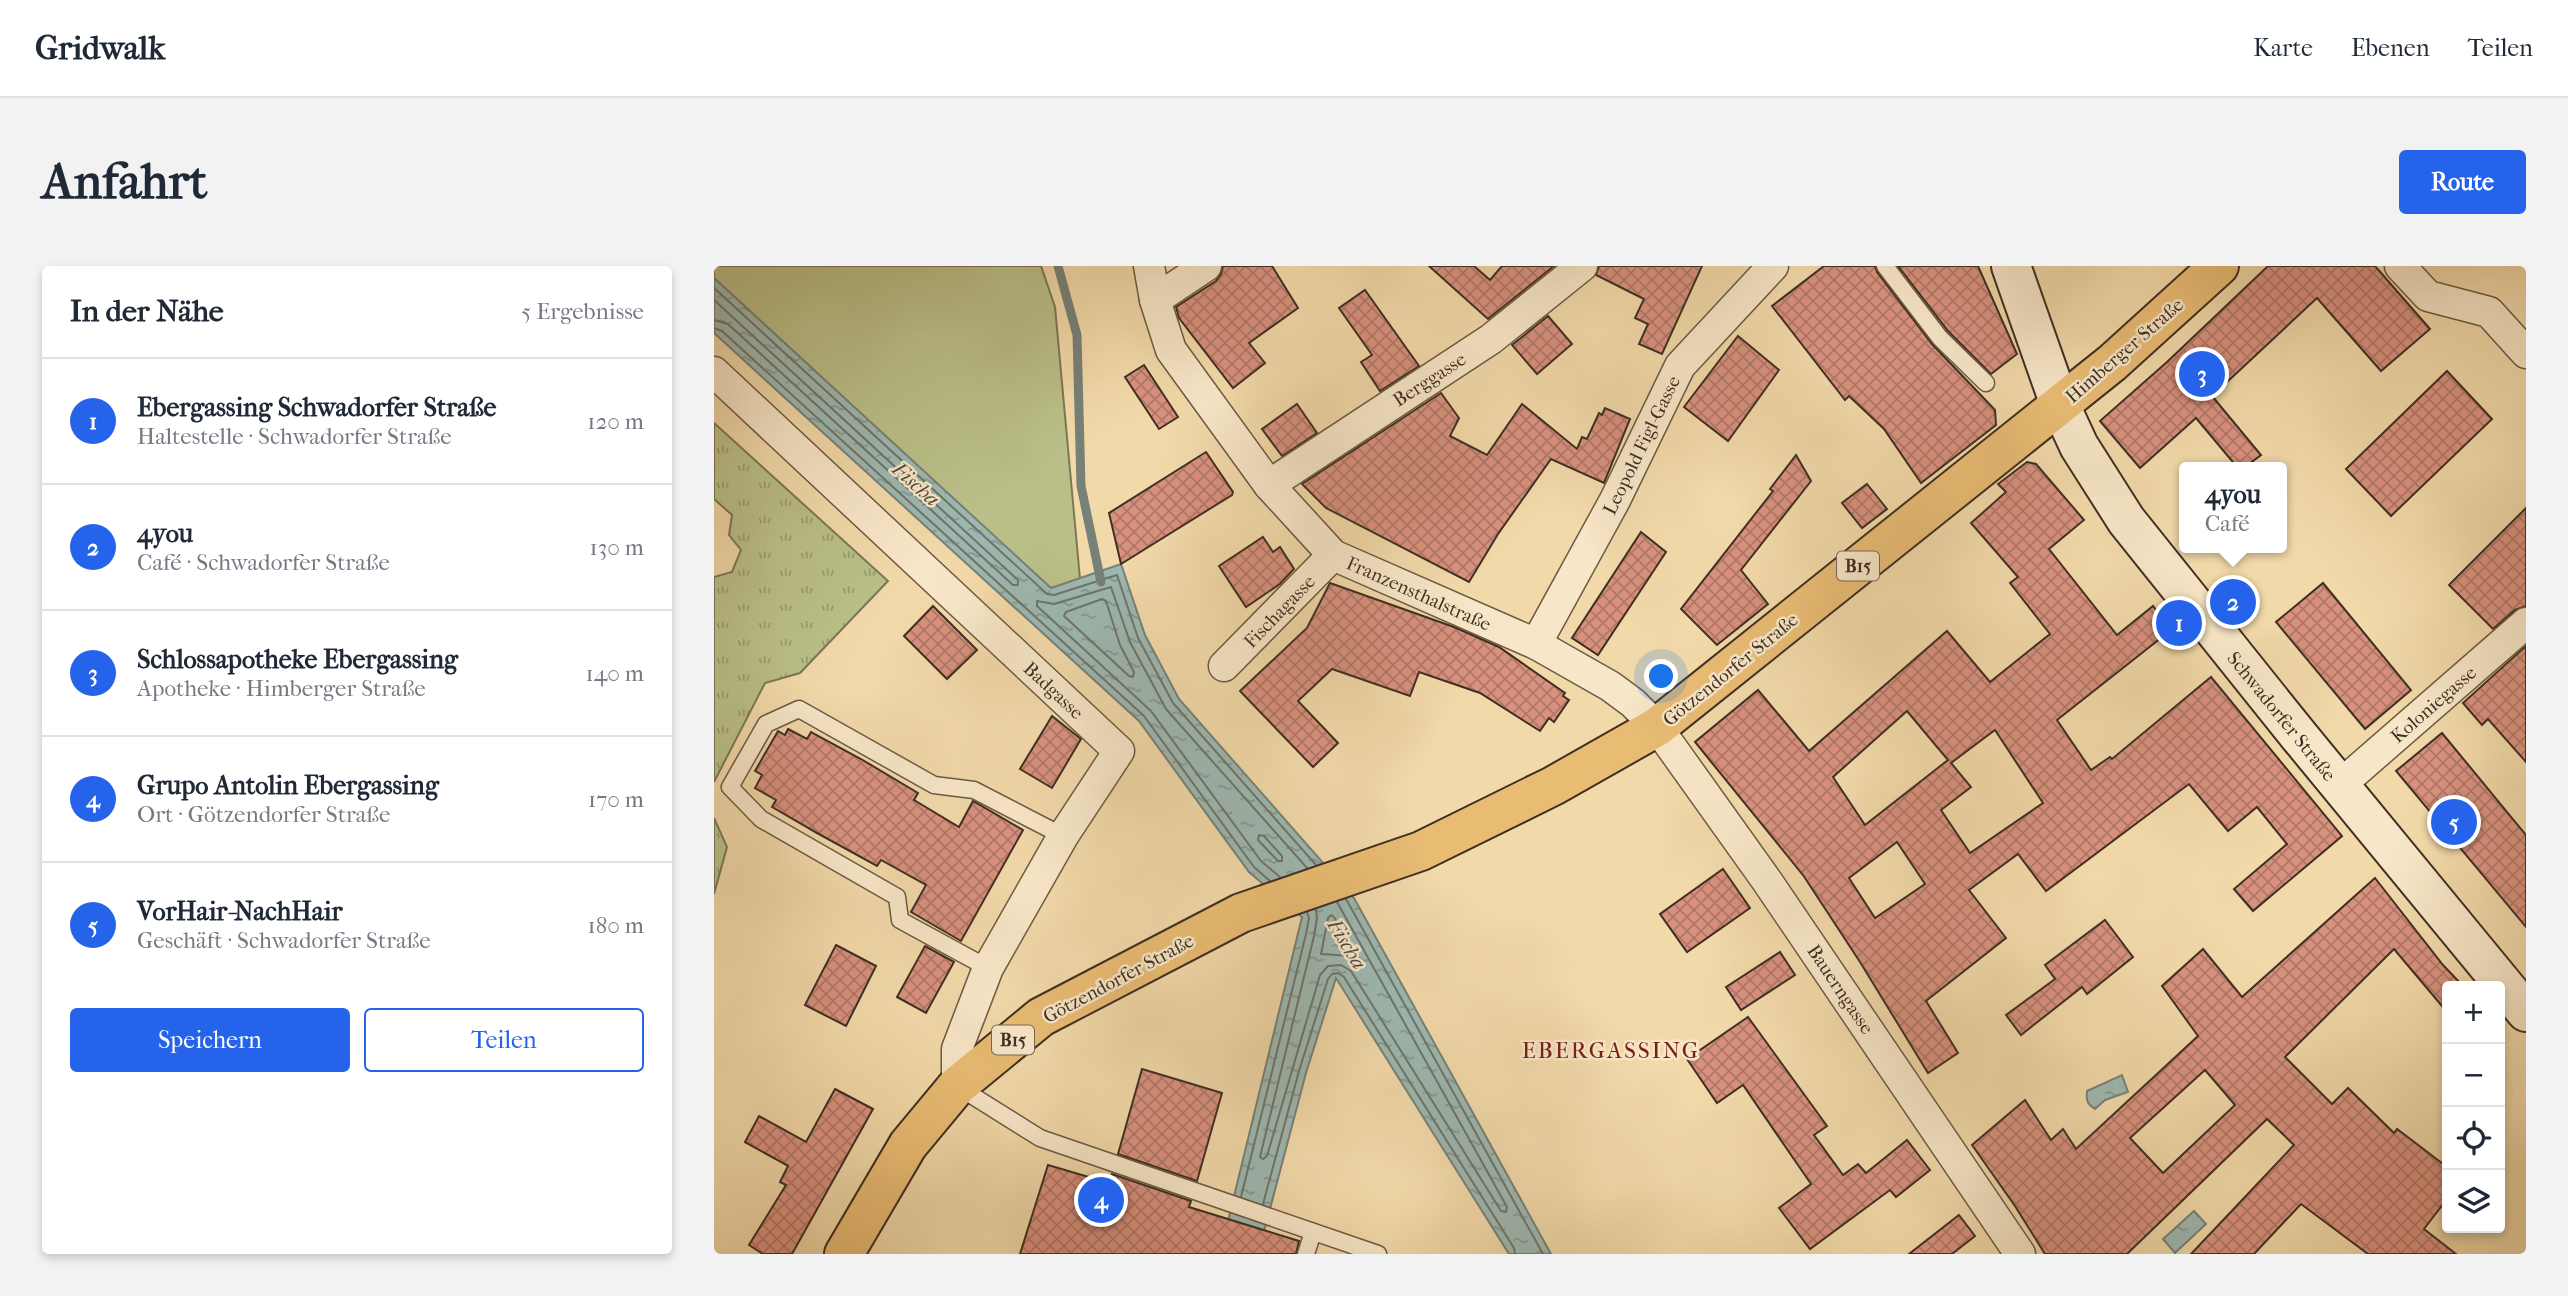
<!DOCTYPE html>
<html lang="de">
<meta charset="utf-8">
<style>
:root{--surface:#fff;--page:#f2f2f3;--text:#1f2937;--muted:#747a83;--line:#e0e1e3;--accent:#2563eb}
body{margin:0;font-family:"IM FELL French Canon",serif;background:var(--page);color:var(--text)}
.controls{position:absolute;right:21px;bottom:21px;display:grid;overflow:hidden;border-radius:7px;box-shadow:0 4px 10px #0003}
.controls button{width:63px;height:63px;display:grid;place-items:center;padding:0;border:0;border-bottom:2px solid var(--line);background:var(--surface);color:var(--text);font:35px sans-serif}
.you{position:absolute;left:948px;top:411px;width:24px;height:24px;margin:-18px;border:5px solid #fff;border-radius:50%;background:#1a73e8;box-shadow:0 0 0 10px #1a73e833}
.badge{display:grid;place-items:center;width:46px;height:46px;border-radius:50%;background:var(--accent);color:#fff;font-size:23px;font-weight:700}
.pin{position:absolute;translate:-50% -50%;border:4px solid #fff;box-shadow:0 2px 7px #0006}
.popup{position:absolute;left:1465px;top:196px;width:108px;height:91px;box-sizing:border-box;display:grid;place-content:center;border-radius:7px;background:var(--surface);filter:drop-shadow(0 2px 5px #0005);font-size:23px;white-space:nowrap;color:var(--muted)}
.popup b{font-size:26px;color:var(--text)}
.popup::after{content:'';position:absolute;left:50%;top:100%;margin-left:-14px;border:14px solid transparent;border-top-color:var(--surface)}
.list{margin:0;padding:0;list-style:none}
h2{display:flex;justify-content:space-between;align-items:center;height:91px;margin:0;padding:0 28px;font-size:30px}
h2 small{font-size:23px;font-weight:400;color:var(--muted)}
.list li{display:grid;grid-template-columns:46px 1fr auto;gap:21px;align-items:center;box-sizing:border-box;height:126px;padding:0 28px;border-top:2px solid var(--line)}
.list b{display:block;font-size:26px;white-space:nowrap}
.list p{margin:0;font-size:23px;white-space:nowrap;color:var(--muted)}
.list em{font-size:23px;font-style:normal;color:var(--muted)}
.actions{display:flex;gap:14px;padding:21px 28px}
.actions a{flex:1;padding:16px 0;border:2px solid var(--accent);border-radius:7px;text-align:center;font-size:24px;color:var(--accent)}
.actions .main{background:var(--accent);color:#fff}
.icon{flex:none;width:38px;height:38px;fill:none;stroke:currentColor;stroke-width:2;stroke-linecap:round;stroke-linejoin:round}
.map{position:relative;flex:none;width:1812px;height:988px;overflow:hidden;border-radius:7px}
header{display:flex;align-items:center;gap:42px;box-sizing:border-box;height:98px;padding:0 35px;background:var(--surface);border-bottom:2px solid var(--line)}
header strong{font-size:33px}
nav{display:flex;gap:38px;margin-inline-start:auto;font-size:24px}
.intro{display:flex;align-items:center;justify-content:space-between;box-sizing:border-box;height:168px;padding:0 42px}
h1{margin:0;font-size:49px}
.button{padding:18px 32px;border-radius:7px;background:var(--accent);color:#fff;font-size:24px;font-weight:700}
main{display:flex;gap:42px;padding:0 42px}
aside{flex:1;background:var(--surface);border-radius:7px;box-shadow:0 4px 10px #0003}
.map>svg:first-child{display:block}
.grass{fill:url(#grass-tufts);stroke:#7c7756;stroke-width:2}
.garden{fill:#babf88;stroke:#7c7756;stroke-width:2}
.water{fill:url(#water-ripples);stroke:#778178;stroke-width:2}
.lines{fill:none;stroke-linecap:round;stroke-linejoin:round}
.shore{stroke:#6e746a;stroke-width:2}
.stream{stroke:#778178;stroke-width:9}
.building{fill:url(#building-cross-hatch);stroke:#3f2f23;stroke-width:2;fill-rule:evenodd}
.lane-casing{stroke:#6c5a44;stroke-width:19}
.street-casing{stroke:#6c5a44;stroke-width:33}
.secondary-casing{stroke:#3f2f23;stroke-width:42}
.primary-casing{stroke:#3f2f23;stroke-width:42}
.lane{stroke:#f7e6c7;stroke-width:16}
.street{stroke:#f7e6c7;stroke-width:30}
.secondary{stroke:#f7e6c7;stroke-width:38}
.primary{stroke:#e9bc74;stroke-width:38}
.labels{text-anchor:middle;stroke-width:5;stroke-linejoin:round;paint-order:stroke}
.shield{fill:#f7e6c7;stroke:#766654;stroke-width:2}
.shield-label{font-size:18px;font-weight:bold;fill:#3f2f23}
.street-label{font-size:19px;fill:#3f2f23;stroke:#f7e6c7}
.water-label{font-size:21px;font-style:italic;fill:#524a3f;stroke:#f7e6c7}
.quarter-label{font-size:23px;letter-spacing:2px;fill:#7a1f14;stroke:#f7e6c7}
</style>
<header>
<strong>Gridwalk</strong>
<nav><a>Karte</a><a>Ebenen</a><a>Teilen</a></nav>
</header>
<div class="intro"><h1>Anfahrt</h1><a class="button">Route</a></div>
<main>
<aside>
<h2>In der Nähe<small>5 Ergebnisse</small></h2>
<ul class="list">
<li><span class="badge">1</span><div><b>Ebergassing Schwadorfer Straße</b><p>Haltestelle · Schwadorfer Straße</p></div><em>120 m</em></li>
<li><span class="badge">2</span><div><b>4you</b><p>Café · Schwadorfer Straße</p></div><em>130 m</em></li>
<li><span class="badge">3</span><div><b>Schlossapotheke Ebergassing</b><p>Apotheke · Himberger Straße</p></div><em>140 m</em></li>
<li><span class="badge">4</span><div><b>Grupo Antolin Ebergassing</b><p>Ort · Götzendorfer Straße</p></div><em>170 m</em></li>
<li><span class="badge">5</span><div><b>VorHair-NachHair</b><p>Geschäft · Schwadorfer Straße</p></div><em>180 m</em></li>
</ul>
<div class="actions"><a class="main">Speichern</a><a>Teilen</a></div>
</aside>
<div class="map">
<svg width="1812" height="988" viewBox="0 0 1812 988">
<defs>
<pattern id="grass-tufts" width="24" height="20" patternUnits="userSpaceOnUse" patternTransform="scale(1.75)"><rect width="24" height="20" fill="#babf88"/><path d="M3 7l-1-3M5 7V3M7 7l1-3M15 17l-1-3M17 17v-4M19 17l1-3" fill="none" stroke="#999c6f"/></pattern>
<pattern id="water-ripples" width="26" height="14" patternUnits="userSpaceOnUse" patternTransform="scale(1.75)"><rect width="26" height="14" fill="#9db8b1"/><path d="M2 4q2-2 4 0t4 0M15 11q2-2 4 0t4 0" fill="none" stroke="#819690"/></pattern>
<pattern id="building-cross-hatch" width="8" height="8" patternUnits="userSpaceOnUse" patternTransform="scale(1.75)"><rect width="8" height="8" fill="#d8917e"/><path d="M0 0l8 8M0 8l8-8" fill="none" stroke="#b17767"/></pattern>
</defs>
<rect width="100%" height="100%" fill="#f2d9a9"/>
<filter id="stains"><feTurbulence type="fractalNoise" baseFrequency=".00286" numOctaves="4"/><feColorMatrix values="0 0 0 0 .2 0 0 0 0 .09 0 0 0 0 .02 0 0 0 .5 -.17"/></filter>
<radialGradient id="worn" r=".72"><stop offset=".6" stop-color="#630" stop-opacity="0"/><stop offset="1" stop-color="#630" stop-opacity=".3"/></radialGradient>
<g class="grass">
<path d="M 0,157 L 174,315 L 86,407 L 51,417 L 0,516 L 0,311 L 18,306 L 27,284 L 15,269 L 18,249 L 0,233 Z"/>
<path d="M 0,552 L 13,581 L 0,628 Z"/>
</g>
<path class="garden" d="M 0,0 L 327,0 L 341,41 L 366,313 L 337,323 L 0,12 Z"/>
<g class="water">
<path d="M 0,12 L 337,322 L 407,298 L 431,369 L 465,433 L 640,632 L 837,988 L 795,988 L 622,712 L 592,807 L 544,988 L 506,988 L 588,651 L 535,606 L 425,455 L 0,67 Z"/>
<path d="M 1408,809 L 1414,826 L 1391,834 L 1381,843 C 1373,838 1372,834 1373,825 Z"/>
<path d="M 1480,945 L 1492,958 L 1461,987 L 1449,973 Z"/>
</g>
<g class="lines">
<g class="shore">
<path d="M 0,22 L 333,328 L 340,329 L 403,309 L 424,372 L 459,437 L 602,599"/>
<path d="M 0,34 L 304,314 L 304,319 L 299,319 L 14,58 L 0,54"/>
<path d="M 0,62 L 8,65 L 430,450 L 540,601 L 556,615"/>
<path d="M 388,333 L 392,335 L 406,379 L 420,406 L 419,411 L 415,410 L 350,350 L 352,346 Z"/>
<path d="M 545,569 L 550,570 L 568,590 L 568,595 L 564,595 L 544,574 Z"/>
<path d="M 566,611 L 547,595 L 437,445 L 323,340 L 323,335 L 340,338 L 397,321 L 416,376 L 452,443 L 593,602"/>
<path d="M 632,633 L 829,988"/>
<path d="M 602,644 L 603,652 L 600,670 L 546,891 L 549,893 L 553,890 L 606,709 L 614,700 L 627,699 L 637,705 L 787,945 L 792,946 L 793,941 L 623,636"/>
<path d="M 617,649 L 620,651 L 640,686 L 638,690 L 607,688 L 614,652 Z"/>
<path d="M 527,931 L 592,668 L 595,652 L 593,646"/>
<path d="M 549,938 L 585,805 L 614,713 L 618,708 L 624,707 L 630,711 L 800,982 L 801,988"/>
</g>
<path class="stream" d="M 344,0 L 363,69 L 367,220 L 387,316"/>
</g>
<g class="building">
<path d="M 509,0 L 558,0 L 584,42 L 535,77 L 551,97 L 519,122 L 465,52 L 462,41 L 502,15 L 507,8 Z"/>
<path d="M 715,0 L 760,0 L 776,14 L 788,0 L 840,0 L 774,53 Z"/>
<path d="M 885,0 L 988,0 L 948,88 L 925,78 L 934,58 L 921,52 L 930,33 L 882,9 Z"/>
<path d="M 1110,0 L 1161,0 L 1163,6 L 1218,78 L 1281,144 L 1282,159 L 1207,217 L 1170,163 L 1135,130 L 1131,134 L 1058,40 Z"/>
<path d="M 1184,0 L 1264,0 L 1303,88 L 1277,108 L 1234,65 Z"/>
<path d="M 1554,0 L 1661,0 L 1716,63 L 1667,105 L 1603,32 L 1498,130 L 1547,189 L 1531,201 L 1523,201 L 1482,152 L 1426,202 L 1386,155 L 1453,96 Z"/>
<path d="M 651,24 L 705,100 L 666,125 L 647,96 L 658,89 L 625,42 Z"/>
<path d="M 834,50 L 858,78 L 823,108 L 798,79 Z"/>
<path d="M 1024,70 L 1065,104 L 1014,175 L 970,141 Z"/>
<path d="M 430,99 L 464,151 L 445,163 L 411,111 Z"/>
<path d="M 1733,105 L 1778,153 L 1677,250 L 1632,203 Z"/>
<path d="M 727,127 L 745,152 L 736,170 L 773,189 L 808,138 L 863,183 L 868,171 L 873,173 L 885,147 L 888,149 L 891,142 L 916,153 L 890,217 L 837,193 L 784,268 L 755,316 L 612,242 L 588,218 Z"/>
<path d="M 583,138 L 603,167 L 568,190 L 548,163 Z"/>
<path d="M 492,186 L 519,226 L 518,229 L 407,298 L 395,247 Z"/>
<path d="M 1082,189 L 1097,215 L 1027,304 L 1054,338 L 1003,379 L 967,343 L 1059,225 L 1056,223 Z"/>
<path d="M 1313,196 L 1322,198 L 1370,254 L 1335,283 L 1403,369 L 1439,340 L 1457,364 L 1343,454 L 1377,504 L 1396,491 L 1398,493 L 1497,411 L 1628,570 L 1539,645 L 1520,623 L 1573,578 L 1543,541 L 1514,565 L 1475,518 L 1332,625 L 1304,588 L 1255,624 L 1292,672 L 1212,735 L 1244,787 L 1214,807 L 1146,696 L 1089,609 L 981,476 L 1044,424 L 1095,485 L 1233,365 L 1276,416 L 1336,368 L 1296,317 L 1304,311 L 1257,257 L 1292,226 L 1284,218 ZM 1193,445 L 1234,494 L 1151,559 L 1119,511 ZM 1281,464 L 1329,537 L 1256,587 L 1227,544 L 1257,521 L 1237,497 ZM 1183,576 L 1211,618 L 1161,652 L 1135,612 Z"/>
<path d="M 1153,218 L 1173,243 L 1148,262 L 1128,237 Z"/>
<path d="M 1812,242 L 1812,340 L 1801,344 L 1779,363 L 1735,319 Z"/>
<path d="M 927,266 L 952,286 L 884,389 L 858,372 Z"/>
<path d="M 549,271 L 559,286 L 566,281 L 580,303 L 566,318 L 532,341 L 505,300 Z"/>
<path d="M 616,317 L 740,361 L 785,381 L 851,427 L 849,430 L 855,434 L 840,456 L 835,452 L 826,465 L 766,427 L 705,406 L 696,430 L 618,403 L 584,435 L 624,477 L 599,501 L 526,425 L 593,362 Z"/>
<path d="M 1609,317 L 1697,424 L 1651,463 L 1562,356 Z"/>
<path d="M 219,340 L 263,384 L 233,413 L 190,370 Z"/>
<path d="M 1812,380 L 1812,496 L 1774,453 L 1768,459 L 1749,437 Z"/>
<path d="M 338,450 L 367,473 L 338,522 L 306,503 Z"/>
<path d="M 74,463 L 93,473 L 97,466 L 147,493 L 204,527 L 200,534 L 245,561 L 259,535 L 309,564 L 247,675 L 197,646 L 212,619 L 167,594 L 163,600 L 103,567 L 58,541 L 62,534 L 41,522 L 48,509 L 41,505 L 64,465 L 71,469 Z"/>
<path d="M 1728,467 L 1812,569 L 1812,661 L 1682,505 Z"/>
<path d="M 1009,603 L 1036,642 L 973,686 L 946,648 Z"/>
<path d="M 1661,612 L 1729,699 L 1749,720 L 1733,720 L 1733,746 L 1680,683 L 1571,791 L 1618,838 L 1634,822 L 1680,867 L 1683,863 L 1733,901 L 1733,933 L 1710,963 L 1742,988 L 1654,988 L 1587,938 L 1540,988 L 1477,988 L 1580,879 L 1553,853 L 1413,988 L 1331,988 L 1301,940 L 1258,879 L 1311,834 L 1337,874 L 1349,863 L 1362,883 L 1484,770 L 1448,720 L 1489,683 L 1528,731 ZM 1491,804 L 1521,839 L 1449,907 L 1416,872 Z"/>
<path d="M 1391,654 L 1419,691 L 1373,728 L 1368,721 L 1307,769 L 1292,749 L 1341,713 L 1331,699 Z"/>
<path d="M 122,679 L 162,700 L 132,760 L 91,739 Z"/>
<path d="M 211,680 L 240,696 L 212,747 L 183,731 Z"/>
<path d="M 1066,686 L 1081,709 L 1027,744 L 1012,721 Z"/>
<path d="M 1034,751 L 1113,860 L 1100,869 L 1129,909 L 1144,898 L 1152,907 L 1193,874 L 1216,904 L 1182,931 L 1176,924 L 1096,983 L 1065,942 L 1097,918 L 1029,819 L 1003,837 L 973,793 Z"/>
<path d="M 428,803 L 508,827 L 483,915 L 404,888 Z"/>
<path d="M 121,823 L 159,843 L 78,988 L 49,988 L 35,979 L 72,919 L 66,916 L 74,900 L 31,876 L 45,850 L 92,876 Z"/>
<path d="M 334,899 L 395,917 L 398,908 L 477,935 L 475,941 L 585,975 L 582,988 L 306,988 Z"/>
<path d="M 1245,949 L 1261,970 L 1238,988 L 1195,988 Z"/>
</g>
<g class="lines">
<g class="lane-casing">
<g id="lane">
<path d="M 1171,0 L 1226,72 L 1272,117"/>
<path d="M 274,702 L 186,654 L 183,631 L 47,553 L 16,521 L 52,458 L 85,443 L 220,519 L 260,524 L 349,570"/>
<path d="M 243,820 L 326,872 L 664,988"/>
<path d="M 592,988 L 599,966"/>
</g>
</g>
<g class="street-casing">
<g id="street">
<path d="M 435,0 L 441,34 L 457,84 L 555,219 L 619,289 L 822,378 L 896,420 L 919,437 L 943,461 L 1053,615 L 1306,988"/>
<path d="M 1686,0 L 1714,30 L 1775,46 L 1812,87"/>
<path d="M 441,34 L 492,0"/>
<path d="M 0,106 L 405,485 L 349,570 L 274,702 L 243,783 L 243,820"/>
<path d="M 555,219 L 777,73 L 868,0"/>
<path d="M 822,378 L 901,234 L 966,100 L 1059,0"/>
<path d="M 510,400 L 619,289"/>
<path d="M 1625,520 L 1812,357"/>
</g>
</g>
<g class="secondary-casing">
<path id="secondary" d="M 1297,0 L 1346,139 L 1365,180 L 1412,254 L 1585,470 L 1812,746"/>
</g>
<g class="primary-casing">
<path id="primary" d="M 130,988 L 194,879 L 243,820 L 327,751 L 527,647 L 707,585 L 839,520 L 943,461 L 1398,97 L 1505,0"/>
</g>
<use href="#lane" class="lane"/>
<use href="#street" class="street"/>
<use href="#secondary" class="secondary"/>
<use href="#primary" class="primary"/>
</g>
<g class="labels">
<g class="shield">
<rect x="1123" y="285.5" width="42" height="29" rx="5"/>
<rect x="278" y="759.5" width="42" height="29" rx="5"/>
</g>
<g class="shield-label">
<text x="1144" y="306">B15</text>
<text x="299" y="780">B15</text>
</g>
<g class="street-label">
<text transform="translate(1410 84) rotate(-41)" y="7">Himberger Straße</text>
<text transform="translate(715 113) rotate(-33)" y="7">Berggasse</text>
<text transform="translate(927 179) rotate(-64)" y="7">Leopold Figl-Gasse</text>
<text transform="translate(705 327) rotate(24)" y="7">Franzensthalstraße</text>
<text transform="translate(565 345) rotate(-46)" y="7">Fischagasse</text>
<text transform="translate(1016 403) rotate(-39)" y="7">Götzendorfer Straße</text>
<text transform="translate(340 424) rotate(43)" y="7">Badgasse</text>
<text transform="translate(1719 438) rotate(-41)" y="7">Koloniegasse</text>
<text transform="translate(1568 450) rotate(51)" y="7">Schwadorfer Straße</text>
<text transform="translate(404 712) rotate(-28)" y="7">Götzendorfer Straße</text>
<text transform="translate(1127 723) rotate(56)" y="7">Bauerngasse</text>
</g>
<g class="water-label">
<text transform="translate(202 218) rotate(42)" y="7">Fischa</text>
<text transform="translate(633 678) rotate(59)" y="7">Fischa</text>
</g>
<g class="quarter-label">
<text x="897" y="792">EBERGASSING</text>
</g>
</g>
<rect width="100%" height="100%" filter="url(#stains)"/>
<rect width="100%" height="100%" fill="url(#worn)"/>
</svg>
<div class="controls">
<button>+</button>
<button>−</button>
<button><svg class="icon" aria-label="locate" viewBox="0 0 24 24"><circle cx="12" cy="12" r="6"/><path d="M12 2v4M12 18v4M2 12h4M18 12h4"/></svg></button>
<button><svg class="icon" aria-label="layers" viewBox="0 0 24 24"><path d="M12 4l9 5-9 5-9-5zM3 14l9 5 9-5"/></svg></button>
</div>
<div class="you"></div>
<div class="pin badge" style="left:1465px;top:357px">1</div>
<div class="pin badge" style="left:1519px;top:336px">2</div>
<div class="popup"><b>4you</b>Café</div>
<div class="pin badge" style="left:1488px;top:108px">3</div>
<div class="pin badge" style="left:387px;top:934px">4</div>
<div class="pin badge" style="left:1740px;top:556px">5</div>
</div>
</main>
